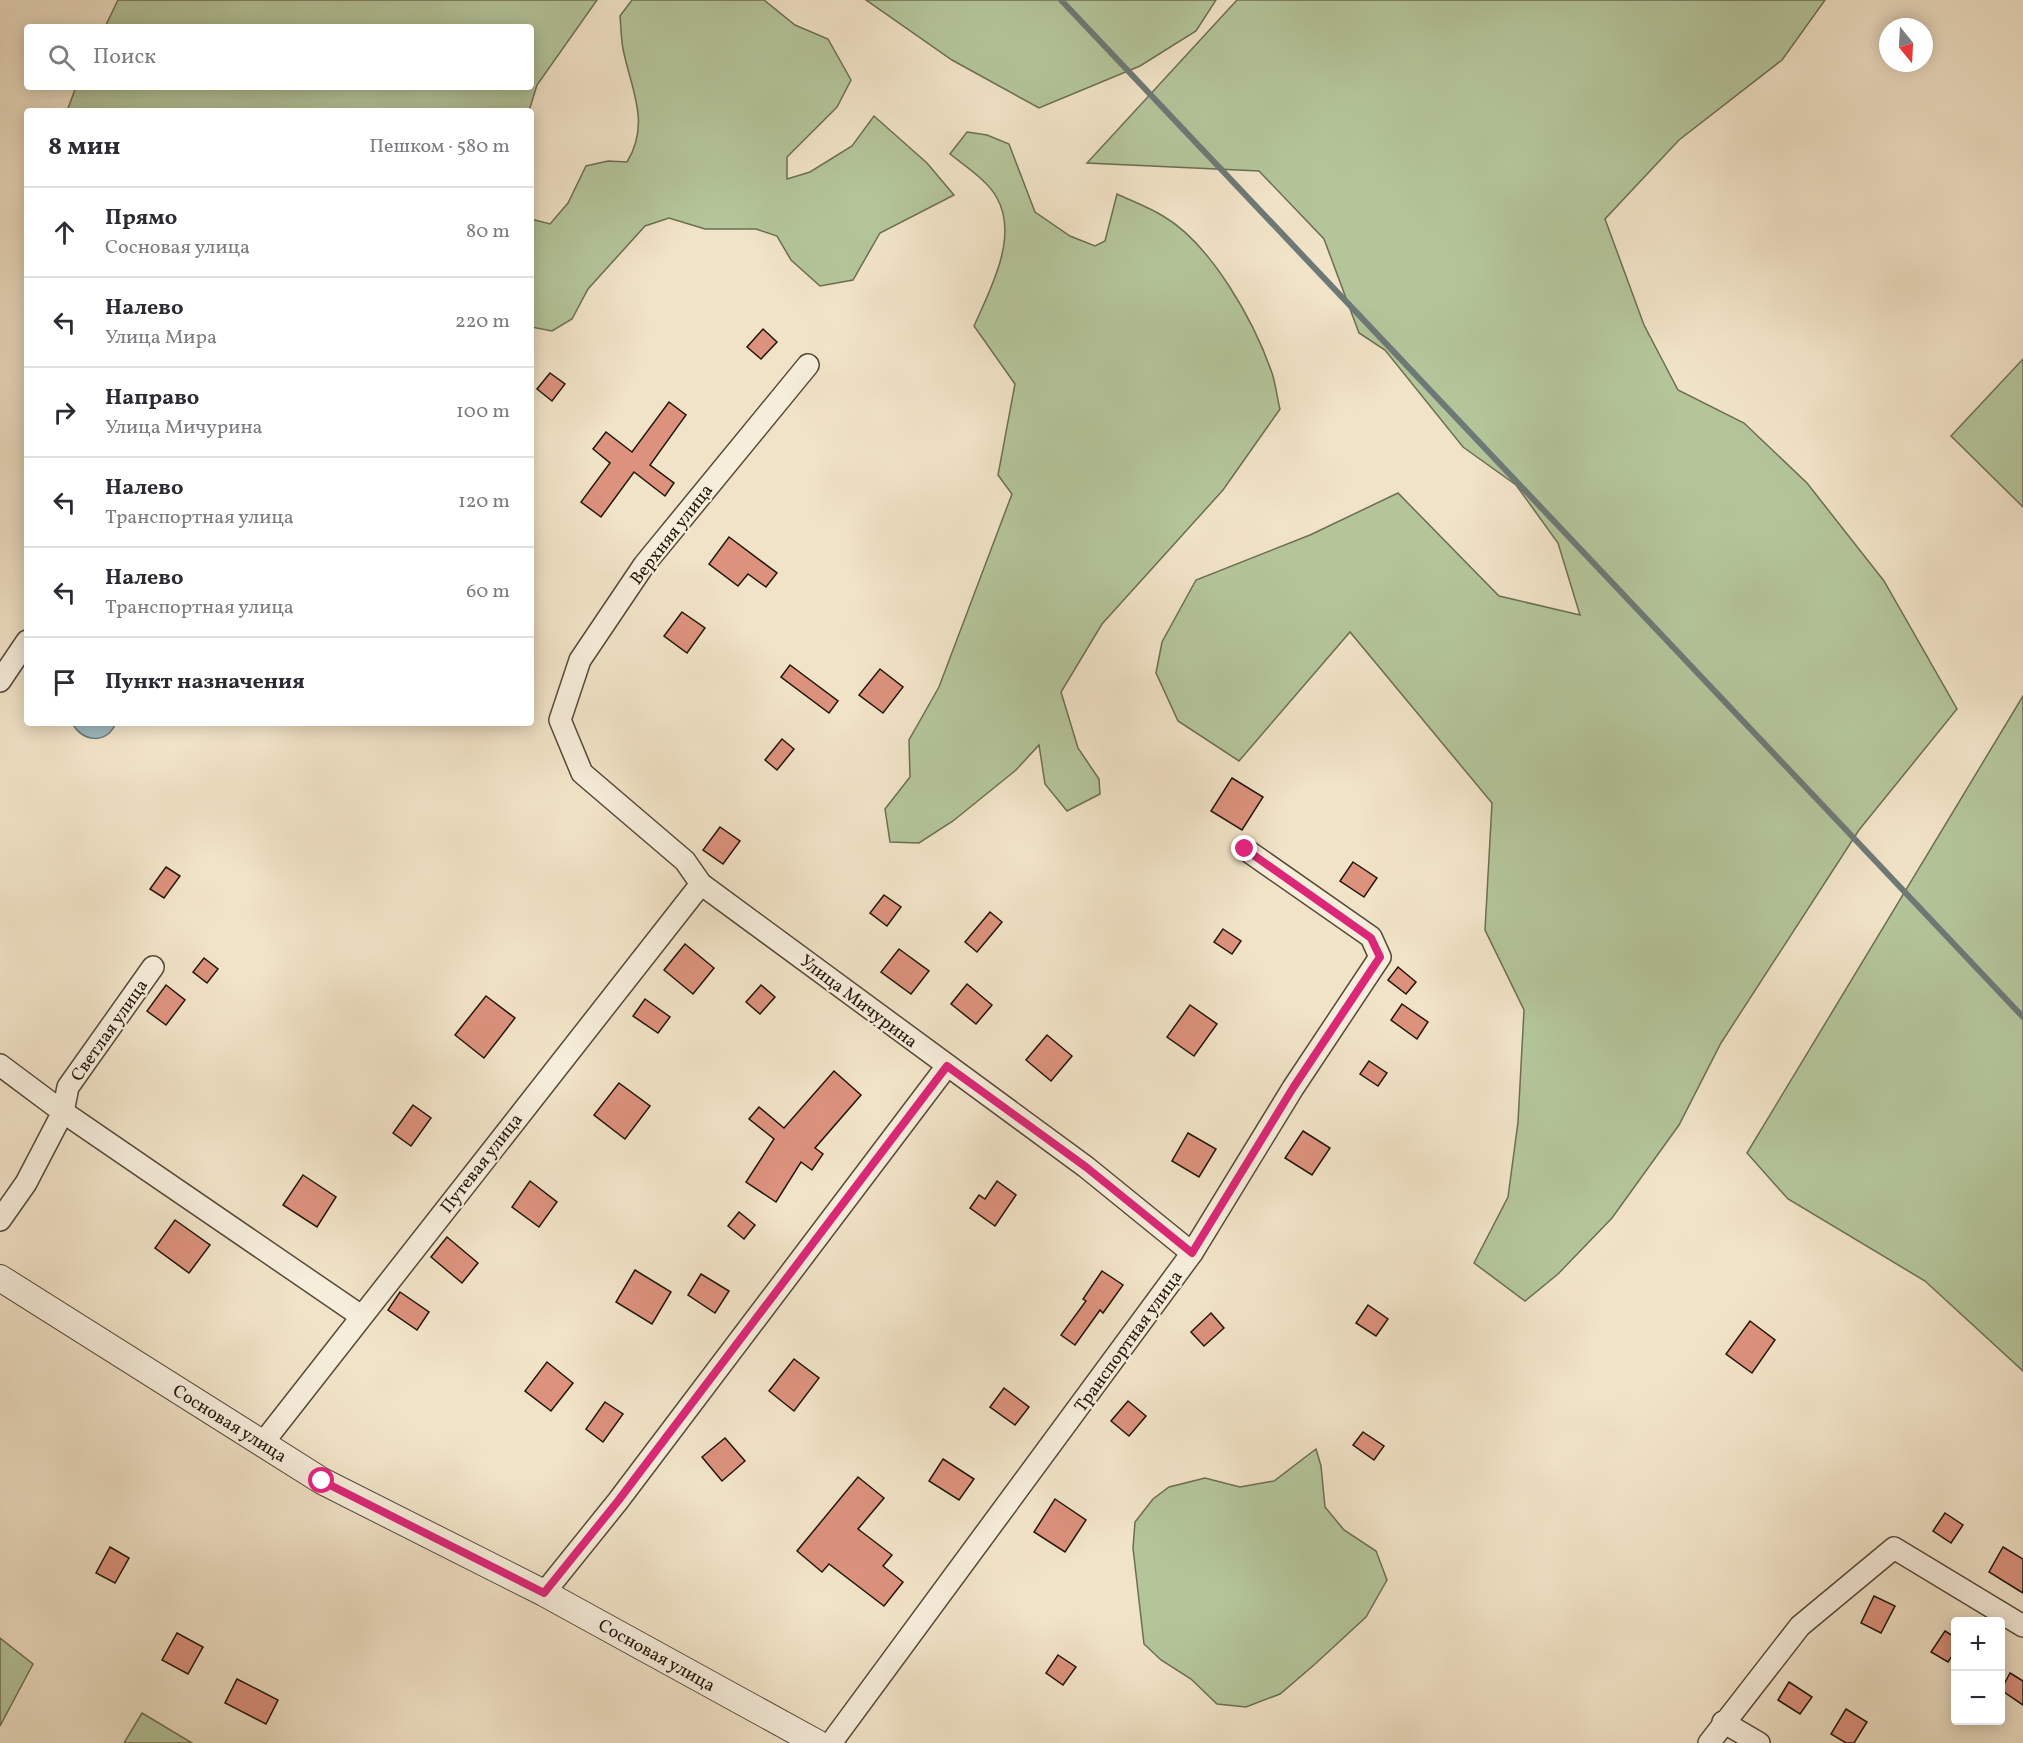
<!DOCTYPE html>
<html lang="ru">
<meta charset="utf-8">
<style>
:root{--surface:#fff;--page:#f2f2f3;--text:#2b2b33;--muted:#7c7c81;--line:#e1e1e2}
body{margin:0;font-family:Vollkorn,serif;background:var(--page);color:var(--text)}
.controls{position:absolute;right:18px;bottom:18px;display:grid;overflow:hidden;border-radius:6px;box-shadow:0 3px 15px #0003}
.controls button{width:54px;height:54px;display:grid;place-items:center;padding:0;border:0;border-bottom:2px solid var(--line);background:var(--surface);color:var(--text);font:30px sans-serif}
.compass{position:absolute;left:1879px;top:18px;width:54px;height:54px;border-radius:50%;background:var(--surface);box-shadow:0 3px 15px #0003;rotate:162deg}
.stop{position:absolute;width:18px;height:18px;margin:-14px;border:4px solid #db2777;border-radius:50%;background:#fff}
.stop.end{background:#db2777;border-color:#fff;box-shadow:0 2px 6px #0008}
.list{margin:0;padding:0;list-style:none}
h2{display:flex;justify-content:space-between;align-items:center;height:78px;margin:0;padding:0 24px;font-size:26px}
h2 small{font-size:20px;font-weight:400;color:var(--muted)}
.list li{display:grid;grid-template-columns:39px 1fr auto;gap:18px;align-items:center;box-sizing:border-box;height:90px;padding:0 24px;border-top:2px solid var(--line)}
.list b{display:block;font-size:22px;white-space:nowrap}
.list p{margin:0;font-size:20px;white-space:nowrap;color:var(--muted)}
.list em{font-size:20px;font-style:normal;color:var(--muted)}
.icon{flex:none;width:33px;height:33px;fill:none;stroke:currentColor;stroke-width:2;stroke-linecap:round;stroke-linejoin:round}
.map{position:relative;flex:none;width:2023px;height:1743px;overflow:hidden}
.search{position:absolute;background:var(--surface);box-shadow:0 3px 15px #0003;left:24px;top:24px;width:510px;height:66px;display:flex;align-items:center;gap:15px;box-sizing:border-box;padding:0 21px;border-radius:6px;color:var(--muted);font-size:22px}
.panel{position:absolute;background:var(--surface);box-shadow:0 3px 15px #0003;left:24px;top:108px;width:510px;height:618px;border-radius:6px}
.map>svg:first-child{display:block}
.green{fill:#b4c59a;stroke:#6c6e52;stroke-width:1.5}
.water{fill:#9fbbc0;stroke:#6d7977;stroke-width:1.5}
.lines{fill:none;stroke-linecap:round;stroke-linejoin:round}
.stream{stroke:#6d7977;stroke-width:6}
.building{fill:#dc927d;stroke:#23160a;stroke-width:1.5}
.minor-casing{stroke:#564939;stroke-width:24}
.tertiary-casing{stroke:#564939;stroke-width:28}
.minor{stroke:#f6eddb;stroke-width:21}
.tertiary{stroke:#f6eddb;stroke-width:26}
.route{stroke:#db2777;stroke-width:8}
.labels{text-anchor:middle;stroke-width:4.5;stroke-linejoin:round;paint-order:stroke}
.street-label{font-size:18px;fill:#23160a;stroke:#f6eddb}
</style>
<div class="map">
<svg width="2023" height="1743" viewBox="0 0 2023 1743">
<rect width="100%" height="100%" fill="#f1e3c7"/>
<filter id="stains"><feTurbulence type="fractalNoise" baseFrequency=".00333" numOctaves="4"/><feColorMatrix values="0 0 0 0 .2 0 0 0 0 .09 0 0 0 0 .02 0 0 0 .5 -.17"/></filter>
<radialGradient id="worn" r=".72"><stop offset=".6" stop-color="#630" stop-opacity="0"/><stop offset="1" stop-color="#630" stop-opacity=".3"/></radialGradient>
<g class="green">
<path d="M 118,0 L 597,0 L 537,85 L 529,111 L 67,111 L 76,87 L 531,87 L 531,27 L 105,27 Z"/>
<path d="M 632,0 L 764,0 L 795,25 L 828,39 L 851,80 L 837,107 L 787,157 L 787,179 L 810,172 L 852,146 L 874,116 L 927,163 L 954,195 L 880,233 L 853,280 L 820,286 L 791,260 L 777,236 L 756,229 L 705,229 L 669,218 L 645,226 L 588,289 L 572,319 L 552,331 L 531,327 L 531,219 L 550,224 L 568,203 L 586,166 L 608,161 L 627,162 C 651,123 631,89 623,49 C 621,38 621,27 620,16 Z"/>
<path d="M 866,0 L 1216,0 L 1196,31 L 1140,66 L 1039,108 L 952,60 Z"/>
<path d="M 1237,0 L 1825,0 L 1782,60 L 1679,140 L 1605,219 L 1644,325 L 1678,390 L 1744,423 L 1807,483 L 1884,581 L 1957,709 L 1859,830 L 1721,1043 L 1679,1125 L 1612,1218 L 1558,1274 L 1525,1301 L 1474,1263 L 1508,1197 L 1518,1122 L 1524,1010 L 1485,930 L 1492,803 L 1350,632 L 1239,761 L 1178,721 L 1156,673 L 1162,642 L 1196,580 L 1310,535 L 1398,493 L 1499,596 L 1580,615 L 1558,543 L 1516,485 L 1463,447 L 1385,350 L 1359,333 L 1324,239 L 1259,171 L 1087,163 Z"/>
<path d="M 967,132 L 987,135 L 1009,144 L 1035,212 L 1070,236 L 1095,246 L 1105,241 L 1117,194 C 1132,201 1148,207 1163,216 C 1211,244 1254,321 1272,373 C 1276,385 1277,398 1280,409 L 1223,490 L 1102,624 L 1061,692 L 1078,748 L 1099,779 L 1100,794 L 1067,811 L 1045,784 L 1039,745 L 1016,770 L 953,821 L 919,843 L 890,842 L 885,809 L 910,777 L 909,740 L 939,687 L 1012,494 L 998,475 L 1015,384 L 974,326 C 990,290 1019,237 997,198 C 988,181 965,166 950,154 Z"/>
<path d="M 2023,359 L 2023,507 L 1951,436 Z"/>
<path d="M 2023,696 L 2023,1371 L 1925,1281 L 1788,1199 L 1747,1153 Z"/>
<path d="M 1316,1449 L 1321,1466 L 1325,1507 L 1344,1530 L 1376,1551 L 1387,1580 L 1366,1617 L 1314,1665 L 1280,1694 L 1246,1707 L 1217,1704 L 1191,1679 L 1161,1660 L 1144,1644 L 1133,1548 L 1135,1522 L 1153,1499 L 1169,1487 L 1205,1478 L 1240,1487 L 1274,1481 Z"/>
<path d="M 0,1638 L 33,1664 L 0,1726 Z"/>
<path d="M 142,1713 L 192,1743 L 124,1743 Z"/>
</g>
<path class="water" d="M 72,723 L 116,723 C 106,745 83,742 72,723 Z"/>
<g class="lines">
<path class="stream" d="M 1061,0 L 2023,1017"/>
</g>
<g class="building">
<path d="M 763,329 L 777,342 L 761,359 L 747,347 Z"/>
<path d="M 550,373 L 565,384 L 552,401 L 537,389 Z"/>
<path d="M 669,402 L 686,415 L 650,465 L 674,483 L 665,496 L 634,472 L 601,517 L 581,502 L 610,463 L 593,449 L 606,432 L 632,452 Z"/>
<path d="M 729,537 L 777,573 L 766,587 L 748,574 L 738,586 L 709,564 Z"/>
<path d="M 682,612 L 705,628 L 687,653 L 664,636 Z"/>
<path d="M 790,665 L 838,701 L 829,713 L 781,677 Z"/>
<path d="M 880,669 L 903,687 L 883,713 L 859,695 Z"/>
<path d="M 782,739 L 794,749 L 777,770 L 765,760 Z"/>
<path d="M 1232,778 L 1263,797 L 1242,830 L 1211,811 Z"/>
<path d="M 720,827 L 740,841 L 723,864 L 703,850 Z"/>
<path d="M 1353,862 L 1377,878 L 1364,897 L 1340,881 Z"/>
<path d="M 166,867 L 180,876 L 164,898 L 150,889 Z"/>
<path d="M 884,895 L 901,907 L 887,926 L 870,913 Z"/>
<path d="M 990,912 L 1002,922 L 977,952 L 965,942 Z"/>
<path d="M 1223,929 L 1241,941 L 1232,954 L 1214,942 Z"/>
<path d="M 685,944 L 714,968 L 693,994 L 664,970 Z"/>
<path d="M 899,949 L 929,971 L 911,994 L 881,972 Z"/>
<path d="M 204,958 L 218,969 L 207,983 L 193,972 Z"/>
<path d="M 1398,967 L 1416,982 L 1406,994 L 1388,980 Z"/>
<path d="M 967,984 L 992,1005 L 976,1024 L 951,1004 Z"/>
<path d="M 166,985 L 185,1000 L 166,1025 L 147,1011 Z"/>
<path d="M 761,985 L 775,997 L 760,1014 L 746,1002 Z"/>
<path d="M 486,996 L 515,1018 L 484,1058 L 455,1035 Z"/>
<path d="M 645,999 L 670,1017 L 658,1033 L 633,1016 Z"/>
<path d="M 1402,1004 L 1428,1022 L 1417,1039 L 1391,1020 Z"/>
<path d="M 1190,1005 L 1217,1024 L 1194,1056 L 1167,1037 Z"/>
<path d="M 1047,1035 L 1072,1056 L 1051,1081 L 1026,1060 Z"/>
<path d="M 1369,1061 L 1387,1073 L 1378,1086 L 1360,1074 Z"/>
<path d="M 834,1071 L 861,1095 L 815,1148 L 823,1154 L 812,1170 L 801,1162 L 776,1202 L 746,1182 L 774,1139 L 749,1119 L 759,1107 L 784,1128 Z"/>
<path d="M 619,1083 L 650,1106 L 625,1139 L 594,1115 Z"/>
<path d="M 413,1105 L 431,1118 L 411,1146 L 393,1133 Z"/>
<path d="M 1303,1131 L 1330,1148 L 1312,1175 L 1285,1158 Z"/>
<path d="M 1188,1133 L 1216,1149 L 1199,1177 L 1172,1161 Z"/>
<path d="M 303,1175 L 336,1197 L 317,1227 L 283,1205 Z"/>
<path d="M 530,1181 L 557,1202 L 539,1227 L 512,1207 Z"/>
<path d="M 997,1181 L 1016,1195 L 995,1226 L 970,1208 L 979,1195 L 985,1199 Z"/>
<path d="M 739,1212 L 755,1225 L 744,1239 L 728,1226 Z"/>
<path d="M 175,1220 L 210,1245 L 189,1273 L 155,1248 Z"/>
<path d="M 447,1237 L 478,1263 L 462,1283 L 431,1257 Z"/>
<path d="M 635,1270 L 671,1292 L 652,1324 L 616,1302 Z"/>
<path d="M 1102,1271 L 1123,1285 L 1103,1313 L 1100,1310 L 1075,1345 L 1061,1335 L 1086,1301 L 1083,1299 Z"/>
<path d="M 701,1274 L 729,1291 L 715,1313 L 688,1295 Z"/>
<path d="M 400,1292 L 429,1312 L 417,1330 L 388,1310 Z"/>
<path d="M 1368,1305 L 1388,1319 L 1376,1336 L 1356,1323 Z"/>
<path d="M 1211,1313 L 1224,1328 L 1204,1346 L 1191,1332 Z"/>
<path d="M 1750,1321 L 1775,1340 L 1752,1373 L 1726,1354 Z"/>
<path d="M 794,1359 L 819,1378 L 794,1411 L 769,1391 Z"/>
<path d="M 547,1362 L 573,1383 L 551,1411 L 525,1391 Z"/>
<path d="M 1004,1388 L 1029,1407 L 1015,1425 L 990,1407 Z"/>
<path d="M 1128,1401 L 1146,1416 L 1129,1436 L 1111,1421 Z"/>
<path d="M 605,1402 L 623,1414 L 603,1442 L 586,1429 Z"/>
<path d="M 1363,1432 L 1384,1446 L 1374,1460 L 1353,1445 Z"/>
<path d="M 725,1438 L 745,1461 L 722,1481 L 702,1457 Z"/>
<path d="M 943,1459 L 974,1479 L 959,1500 L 929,1481 Z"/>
<path d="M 858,1477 L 884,1498 L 858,1529 L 892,1555 L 883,1566 L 903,1582 L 884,1606 L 829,1564 L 822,1572 L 797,1551 Z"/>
<path d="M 1055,1499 L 1086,1520 L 1065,1552 L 1034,1532 Z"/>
<path d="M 1945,1513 L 1963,1525 L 1951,1543 L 1933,1531 Z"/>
<path d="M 110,1547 L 129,1558 L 115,1583 L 96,1573 Z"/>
<path d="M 2003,1547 L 2023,1559 L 2023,1593 L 1989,1572 Z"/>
<path d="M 1874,1596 L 1895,1606 L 1881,1633 L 1861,1623 Z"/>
<path d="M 1945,1631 L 1956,1638 L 1956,1650 L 1948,1662 L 1931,1652 Z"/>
<path d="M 177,1633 L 203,1647 L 188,1674 L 162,1660 Z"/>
<path d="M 1058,1655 L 1076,1667 L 1063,1685 L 1046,1673 Z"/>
<path d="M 2010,1673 L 2023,1681 L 2023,1705 L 2001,1690 Z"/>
<path d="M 237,1679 L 278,1700 L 266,1724 L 225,1703 Z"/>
<path d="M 1789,1682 L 1812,1697 L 1800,1714 L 1778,1700 Z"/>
<path d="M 1846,1709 L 1867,1722 L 1854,1743 L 1846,1743 L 1831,1734 Z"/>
</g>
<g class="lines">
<g class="minor-casing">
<g id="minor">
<path d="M 808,365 L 644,565 L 580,660 L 560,720 L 582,773 L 685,861 L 701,884 L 1086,1167 L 1192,1253"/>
<path d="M 0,681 L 27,641"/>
<path d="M 0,1065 L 63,1112 L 361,1316"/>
<path d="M 0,1220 L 26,1183 L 63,1112 L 68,1087 L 153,967"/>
<path d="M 262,1444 L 701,884"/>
<path d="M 544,1593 L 618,1501 L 947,1066"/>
<path d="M 1723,1722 L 1759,1743"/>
<path d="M 831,1743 L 1192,1253 L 1293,1088 L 1380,957 L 1371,937 L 1245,849"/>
<path d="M 1709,1743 L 1800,1626 L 1894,1548 L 2023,1626"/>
</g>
</g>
<g class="tertiary-casing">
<path id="tertiary" d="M 0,1278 L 322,1481 L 544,1593 L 817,1743"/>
</g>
<use href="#minor" class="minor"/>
<use href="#tertiary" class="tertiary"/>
</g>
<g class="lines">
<path class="route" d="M 322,1481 L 544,1593 L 618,1501 L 947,1066 L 1086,1167 L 1192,1253 L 1293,1088 L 1380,957 L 1371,938 L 1245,849"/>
</g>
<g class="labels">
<g class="street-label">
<text transform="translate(671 534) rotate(-52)" y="6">Верхняя улица</text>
<text transform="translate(859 1001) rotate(37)" y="6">Улица Мичурина</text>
<text transform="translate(109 1030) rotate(-55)" y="6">Светлая улица</text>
<text transform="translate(481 1163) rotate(-52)" y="6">Путевая улица</text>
<text transform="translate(1128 1341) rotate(-54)" y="6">Транспортная улица</text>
<text transform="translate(230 1423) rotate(32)" y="6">Сосновая улица</text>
<text transform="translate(657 1655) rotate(29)" y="6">Сосновая улица</text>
</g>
</g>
<rect width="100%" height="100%" filter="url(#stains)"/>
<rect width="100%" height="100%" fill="url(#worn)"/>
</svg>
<div class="controls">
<button>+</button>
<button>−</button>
</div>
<svg class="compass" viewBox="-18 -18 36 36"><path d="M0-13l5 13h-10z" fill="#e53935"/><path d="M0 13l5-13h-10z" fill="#7c7c81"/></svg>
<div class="stop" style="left:322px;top:1481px"></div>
<div class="stop end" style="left:1245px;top:849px"></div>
<div class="search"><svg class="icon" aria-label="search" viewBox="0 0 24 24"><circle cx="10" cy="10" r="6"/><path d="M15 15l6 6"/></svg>Поиск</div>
<section class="panel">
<h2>8 мин<small>Пешком · 580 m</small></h2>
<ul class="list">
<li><svg class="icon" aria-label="ahead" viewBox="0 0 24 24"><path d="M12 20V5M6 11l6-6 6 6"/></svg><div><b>Прямо</b><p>Сосновая улица</p></div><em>80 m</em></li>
<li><svg class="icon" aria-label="left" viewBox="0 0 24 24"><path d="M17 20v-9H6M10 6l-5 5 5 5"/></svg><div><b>Налево</b><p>Улица Мира</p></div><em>220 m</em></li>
<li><svg class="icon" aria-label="right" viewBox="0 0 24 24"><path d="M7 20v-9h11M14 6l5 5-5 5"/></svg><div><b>Направо</b><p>Улица Мичурина</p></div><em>100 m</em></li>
<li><svg class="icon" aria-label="left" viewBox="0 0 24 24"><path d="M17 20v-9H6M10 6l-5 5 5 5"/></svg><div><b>Налево</b><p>Транспортная улица</p></div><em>120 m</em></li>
<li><svg class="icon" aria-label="left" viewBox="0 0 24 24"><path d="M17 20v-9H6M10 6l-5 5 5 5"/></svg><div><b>Налево</b><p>Транспортная улица</p></div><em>60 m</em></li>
<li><svg class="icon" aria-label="arrive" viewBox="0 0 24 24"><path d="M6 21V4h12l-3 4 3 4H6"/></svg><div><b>Пункт назначения</b></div></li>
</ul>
</section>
</div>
